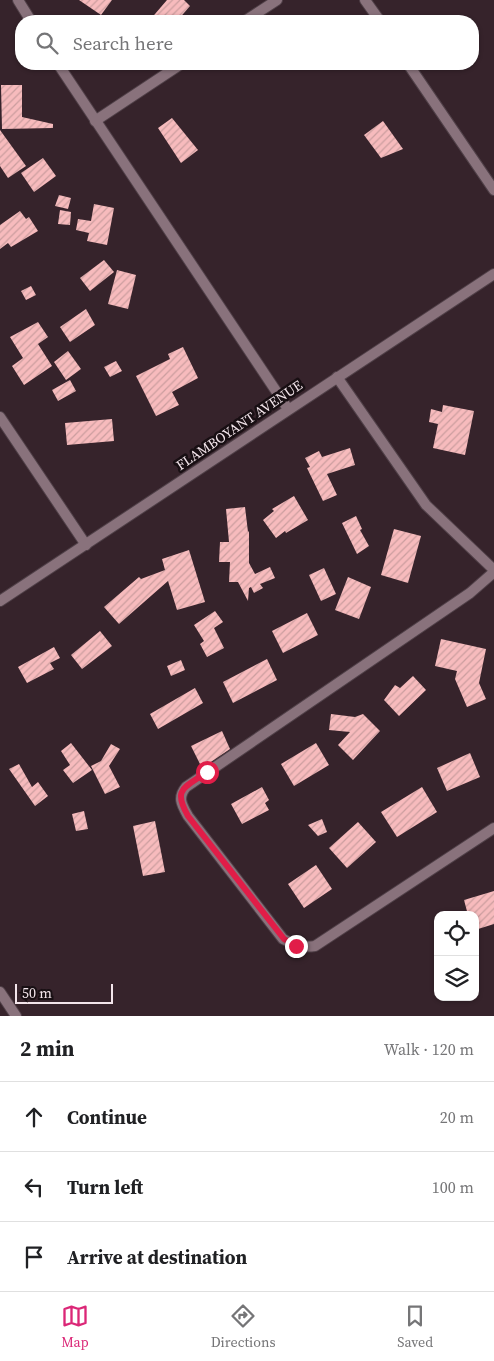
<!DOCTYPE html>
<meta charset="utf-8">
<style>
:root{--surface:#fff;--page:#f2f2f2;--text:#202124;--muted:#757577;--line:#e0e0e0;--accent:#db2777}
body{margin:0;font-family:"Source Serif 4",serif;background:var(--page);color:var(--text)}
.controls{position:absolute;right:15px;bottom:15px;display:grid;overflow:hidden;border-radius:10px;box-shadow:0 1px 4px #0004}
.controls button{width:45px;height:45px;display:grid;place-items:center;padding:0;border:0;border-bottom:1px solid var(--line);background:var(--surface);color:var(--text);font:25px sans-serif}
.scale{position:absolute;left:15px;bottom:12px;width:98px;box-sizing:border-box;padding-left:5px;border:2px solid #f3e5eb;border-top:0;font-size:14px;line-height:18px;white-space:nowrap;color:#f3e5eb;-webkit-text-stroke:4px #180f13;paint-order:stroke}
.stop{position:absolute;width:15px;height:15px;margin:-11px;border:4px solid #e11d48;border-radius:50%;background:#fff}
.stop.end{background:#e11d48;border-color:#fff;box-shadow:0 1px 5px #0008}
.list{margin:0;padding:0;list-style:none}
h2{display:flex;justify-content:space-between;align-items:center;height:65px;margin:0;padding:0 20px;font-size:21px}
h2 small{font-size:16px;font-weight:400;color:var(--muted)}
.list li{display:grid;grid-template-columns:32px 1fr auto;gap:15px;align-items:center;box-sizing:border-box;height:70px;padding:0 20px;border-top:1px solid var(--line)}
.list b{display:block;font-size:19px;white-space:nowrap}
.list em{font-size:16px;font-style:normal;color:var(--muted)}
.icon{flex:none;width:28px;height:28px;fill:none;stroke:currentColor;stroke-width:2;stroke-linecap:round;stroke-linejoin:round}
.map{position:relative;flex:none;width:494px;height:1016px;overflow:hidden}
.search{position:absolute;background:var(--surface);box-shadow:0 1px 4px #0004;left:15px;right:15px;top:15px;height:55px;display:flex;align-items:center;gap:12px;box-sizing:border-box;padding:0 18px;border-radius:20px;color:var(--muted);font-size:19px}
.sheet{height:275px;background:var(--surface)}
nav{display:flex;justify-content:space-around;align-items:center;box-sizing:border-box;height:70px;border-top:1px solid var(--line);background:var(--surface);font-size:14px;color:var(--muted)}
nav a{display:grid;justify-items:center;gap:2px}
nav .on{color:var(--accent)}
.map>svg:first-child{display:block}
.building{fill:url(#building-hatch)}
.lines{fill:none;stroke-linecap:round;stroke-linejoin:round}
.street-casing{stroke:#504048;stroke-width:12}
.street{stroke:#89727c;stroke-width:10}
.route{stroke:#e11d48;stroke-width:6}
.labels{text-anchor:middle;stroke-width:5;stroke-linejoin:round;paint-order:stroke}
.street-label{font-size:14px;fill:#f3e5eb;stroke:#180f13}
</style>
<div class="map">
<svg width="494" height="1016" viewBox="0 0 494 1016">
<defs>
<pattern id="building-hatch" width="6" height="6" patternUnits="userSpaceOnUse" patternTransform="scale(1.25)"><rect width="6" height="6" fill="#f7bbbd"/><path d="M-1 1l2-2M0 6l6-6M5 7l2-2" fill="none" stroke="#cc9e9f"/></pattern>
</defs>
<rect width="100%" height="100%" fill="#36232b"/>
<g class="building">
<path d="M 79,0 L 112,0 L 101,15 Z"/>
<path d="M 167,0 L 184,0 L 190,6 L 177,21 L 149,21 Z"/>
<path d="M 1,85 L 22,85 L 22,117 L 53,124 L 53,128 L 2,129 Z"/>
<path d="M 172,118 L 198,150 L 181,163 L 158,128 Z"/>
<path d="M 383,121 L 403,149 L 381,158 L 364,135 Z"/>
<path d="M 0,130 L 26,166 L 8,178 L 0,166 Z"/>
<path d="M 43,158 L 56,176 L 34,192 L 21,173 Z"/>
<path d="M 59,195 L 71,198 L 68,209 L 55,206 Z"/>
<path d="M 94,204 L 114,208 L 107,245 L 87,241 L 89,233 L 76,230 L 78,219 L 91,221 Z"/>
<path d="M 60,210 L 71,212 L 70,225 L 58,224 Z"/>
<path d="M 20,211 L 26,219 L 29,217 L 38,231 L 11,247 L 8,243 L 0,249 L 0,225 Z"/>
<path d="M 104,260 L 114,272 L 90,291 L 80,278 Z"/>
<path d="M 117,270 L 136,275 L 128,309 L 108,304 Z"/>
<path d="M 31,286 L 36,295 L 26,300 L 21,291 Z"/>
<path d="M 86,309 L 95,325 L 70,342 L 60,327 Z"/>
<path d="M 38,322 L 48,337 L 38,344 L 52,366 L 24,385 L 12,366 L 23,358 L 10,337 Z"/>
<path d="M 183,347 L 198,378 L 172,392 L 179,405 L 156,416 L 136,376 L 170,359 L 168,354 Z"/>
<path d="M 68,351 L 81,369 L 66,380 L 54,362 Z"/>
<path d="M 116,361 L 122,371 L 110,377 L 104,367 Z"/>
<path d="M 70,380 L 76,391 L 58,401 L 52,390 Z"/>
<path d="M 443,405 L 474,411 L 465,455 L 433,448 L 438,424 L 429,422 L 431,409 L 442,412 Z"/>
<path d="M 112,419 L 114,441 L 67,445 L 65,423 Z"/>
<path d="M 350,448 L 355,465 L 327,474 L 337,495 L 323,501 L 307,468 L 310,467 L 305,458 L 319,451 L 322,457 Z"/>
<path d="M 294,496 L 308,520 L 286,533 L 285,531 L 276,538 L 263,520 L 274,511 L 272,509 Z"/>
<path d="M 245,507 L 248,532 L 249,531 L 249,563 L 255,574 L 270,567 L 275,578 L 260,584 L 263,588 L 254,593 L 251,587 L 249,588 L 248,601 L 238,582 L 229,582 L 230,562 L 219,562 L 220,542 L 229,542 L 226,509 Z"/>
<path d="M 356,516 L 362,529 L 360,530 L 369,546 L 357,554 L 342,523 Z"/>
<path d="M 394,529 L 421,536 L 408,583 L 381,575 Z"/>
<path d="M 189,550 L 205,602 L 177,610 L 168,581 L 119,624 L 104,607 L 139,577 L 141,579 L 165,570 L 162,559 Z"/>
<path d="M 324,568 L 336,594 L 321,601 L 309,575 Z"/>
<path d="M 348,577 L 371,587 L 359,619 L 335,610 Z"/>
<path d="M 215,611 L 223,622 L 214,628 L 224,648 L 207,657 L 200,644 L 204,641 L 194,625 Z"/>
<path d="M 307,613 L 318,635 L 283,653 L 272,631 Z"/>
<path d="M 100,631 L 112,646 L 82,669 L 71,655 Z"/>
<path d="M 441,639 L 486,649 L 479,683 L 486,699 L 467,707 L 455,679 L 457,671 L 435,666 Z"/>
<path d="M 54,647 L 60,658 L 50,663 L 54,669 L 27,683 L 18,667 Z"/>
<path d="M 267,659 L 277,680 L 233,703 L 223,682 Z"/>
<path d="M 181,660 L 185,670 L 171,676 L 167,666 Z"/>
<path d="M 413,676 L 426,690 L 399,716 L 384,700 L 395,685 L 400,688 Z"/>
<path d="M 195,688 L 203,703 L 158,729 L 150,714 Z"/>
<path d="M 331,714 L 355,717 L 363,714 L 380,731 L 353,760 L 338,745 L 350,732 L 329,730 Z"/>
<path d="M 222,731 L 230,749 L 202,768 L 191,746 Z"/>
<path d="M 71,743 L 92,770 L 73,783 L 63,770 L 70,765 L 61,751 Z"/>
<path d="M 316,743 L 329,765 L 294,786 L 281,764 Z"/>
<path d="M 111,744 L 120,749 L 109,766 L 120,787 L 105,794 L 91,766 L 101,761 Z"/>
<path d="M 470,753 L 480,777 L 447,791 L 437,768 Z"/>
<path d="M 19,764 L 32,787 L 38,782 L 48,796 L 35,806 L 9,769 Z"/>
<path d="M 262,787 L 269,800 L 265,803 L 269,810 L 242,824 L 231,804 Z"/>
<path d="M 422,787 L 437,812 L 397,837 L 381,812 Z"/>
<path d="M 84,811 L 88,829 L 76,831 L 72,814 Z"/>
<path d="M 322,819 L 327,832 L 318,836 L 308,825 Z"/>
<path d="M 155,821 L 165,872 L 143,876 L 133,826 Z"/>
<path d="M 358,822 L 376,842 L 347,868 L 329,848 Z"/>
<path d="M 316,865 L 332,889 L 304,908 L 288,884 Z"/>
<path d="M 494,891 L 494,924 L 475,930 L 475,915 L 468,915 L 464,900 Z"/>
</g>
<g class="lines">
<g class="street-casing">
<g id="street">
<path d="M 18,0 L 31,21"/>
<path d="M 365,0 L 380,21"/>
<path d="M 245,21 L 277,0"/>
<path d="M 58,64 L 288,409"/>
<path d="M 408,64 L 494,190"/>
<path d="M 95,121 L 181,64"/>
<path d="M 337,377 L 426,505 L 494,570"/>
<path d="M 0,417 L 86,545"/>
<path d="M 494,572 L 470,593 L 186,787 C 177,798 182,805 188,816 L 283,939 C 295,945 302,948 315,946 L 494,828"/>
<path d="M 0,601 L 494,274"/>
<path d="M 0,992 L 16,1016"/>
</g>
</g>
<use href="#street" class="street"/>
</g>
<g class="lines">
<path class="route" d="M 207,772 C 185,788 172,788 188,816 L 284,939 L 296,946"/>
</g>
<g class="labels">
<g class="street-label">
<text transform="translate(239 425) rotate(-34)" y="5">FLAMBOYANT AVENUE</text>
</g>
</g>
</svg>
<div class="controls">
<button><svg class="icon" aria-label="locate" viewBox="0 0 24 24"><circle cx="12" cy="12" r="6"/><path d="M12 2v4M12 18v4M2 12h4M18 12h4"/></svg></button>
<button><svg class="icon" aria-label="layers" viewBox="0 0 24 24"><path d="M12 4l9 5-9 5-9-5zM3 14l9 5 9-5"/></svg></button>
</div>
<div class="scale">50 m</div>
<div class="stop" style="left:207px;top:772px"></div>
<div class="stop end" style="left:296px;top:946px"></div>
<div class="search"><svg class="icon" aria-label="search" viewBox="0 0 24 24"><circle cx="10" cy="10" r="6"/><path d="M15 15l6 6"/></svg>Search here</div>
</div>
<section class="sheet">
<h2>2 min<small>Walk · 120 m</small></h2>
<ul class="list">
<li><svg class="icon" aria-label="ahead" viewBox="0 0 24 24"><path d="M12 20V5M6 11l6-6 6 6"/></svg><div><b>Continue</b></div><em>20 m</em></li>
<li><svg class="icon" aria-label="left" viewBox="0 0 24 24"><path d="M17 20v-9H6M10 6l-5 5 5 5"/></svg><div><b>Turn left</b></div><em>100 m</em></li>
<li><svg class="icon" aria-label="arrive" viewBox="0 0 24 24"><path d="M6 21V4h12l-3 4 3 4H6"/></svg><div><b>Arrive at destination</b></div></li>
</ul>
</section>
<nav>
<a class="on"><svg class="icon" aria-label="map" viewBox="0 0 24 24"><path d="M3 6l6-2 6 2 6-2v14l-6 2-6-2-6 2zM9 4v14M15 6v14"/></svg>Map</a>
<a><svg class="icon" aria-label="directions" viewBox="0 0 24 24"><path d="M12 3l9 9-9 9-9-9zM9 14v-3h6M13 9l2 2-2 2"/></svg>Directions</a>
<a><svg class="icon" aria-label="saved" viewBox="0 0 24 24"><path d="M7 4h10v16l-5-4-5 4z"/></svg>Saved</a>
</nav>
